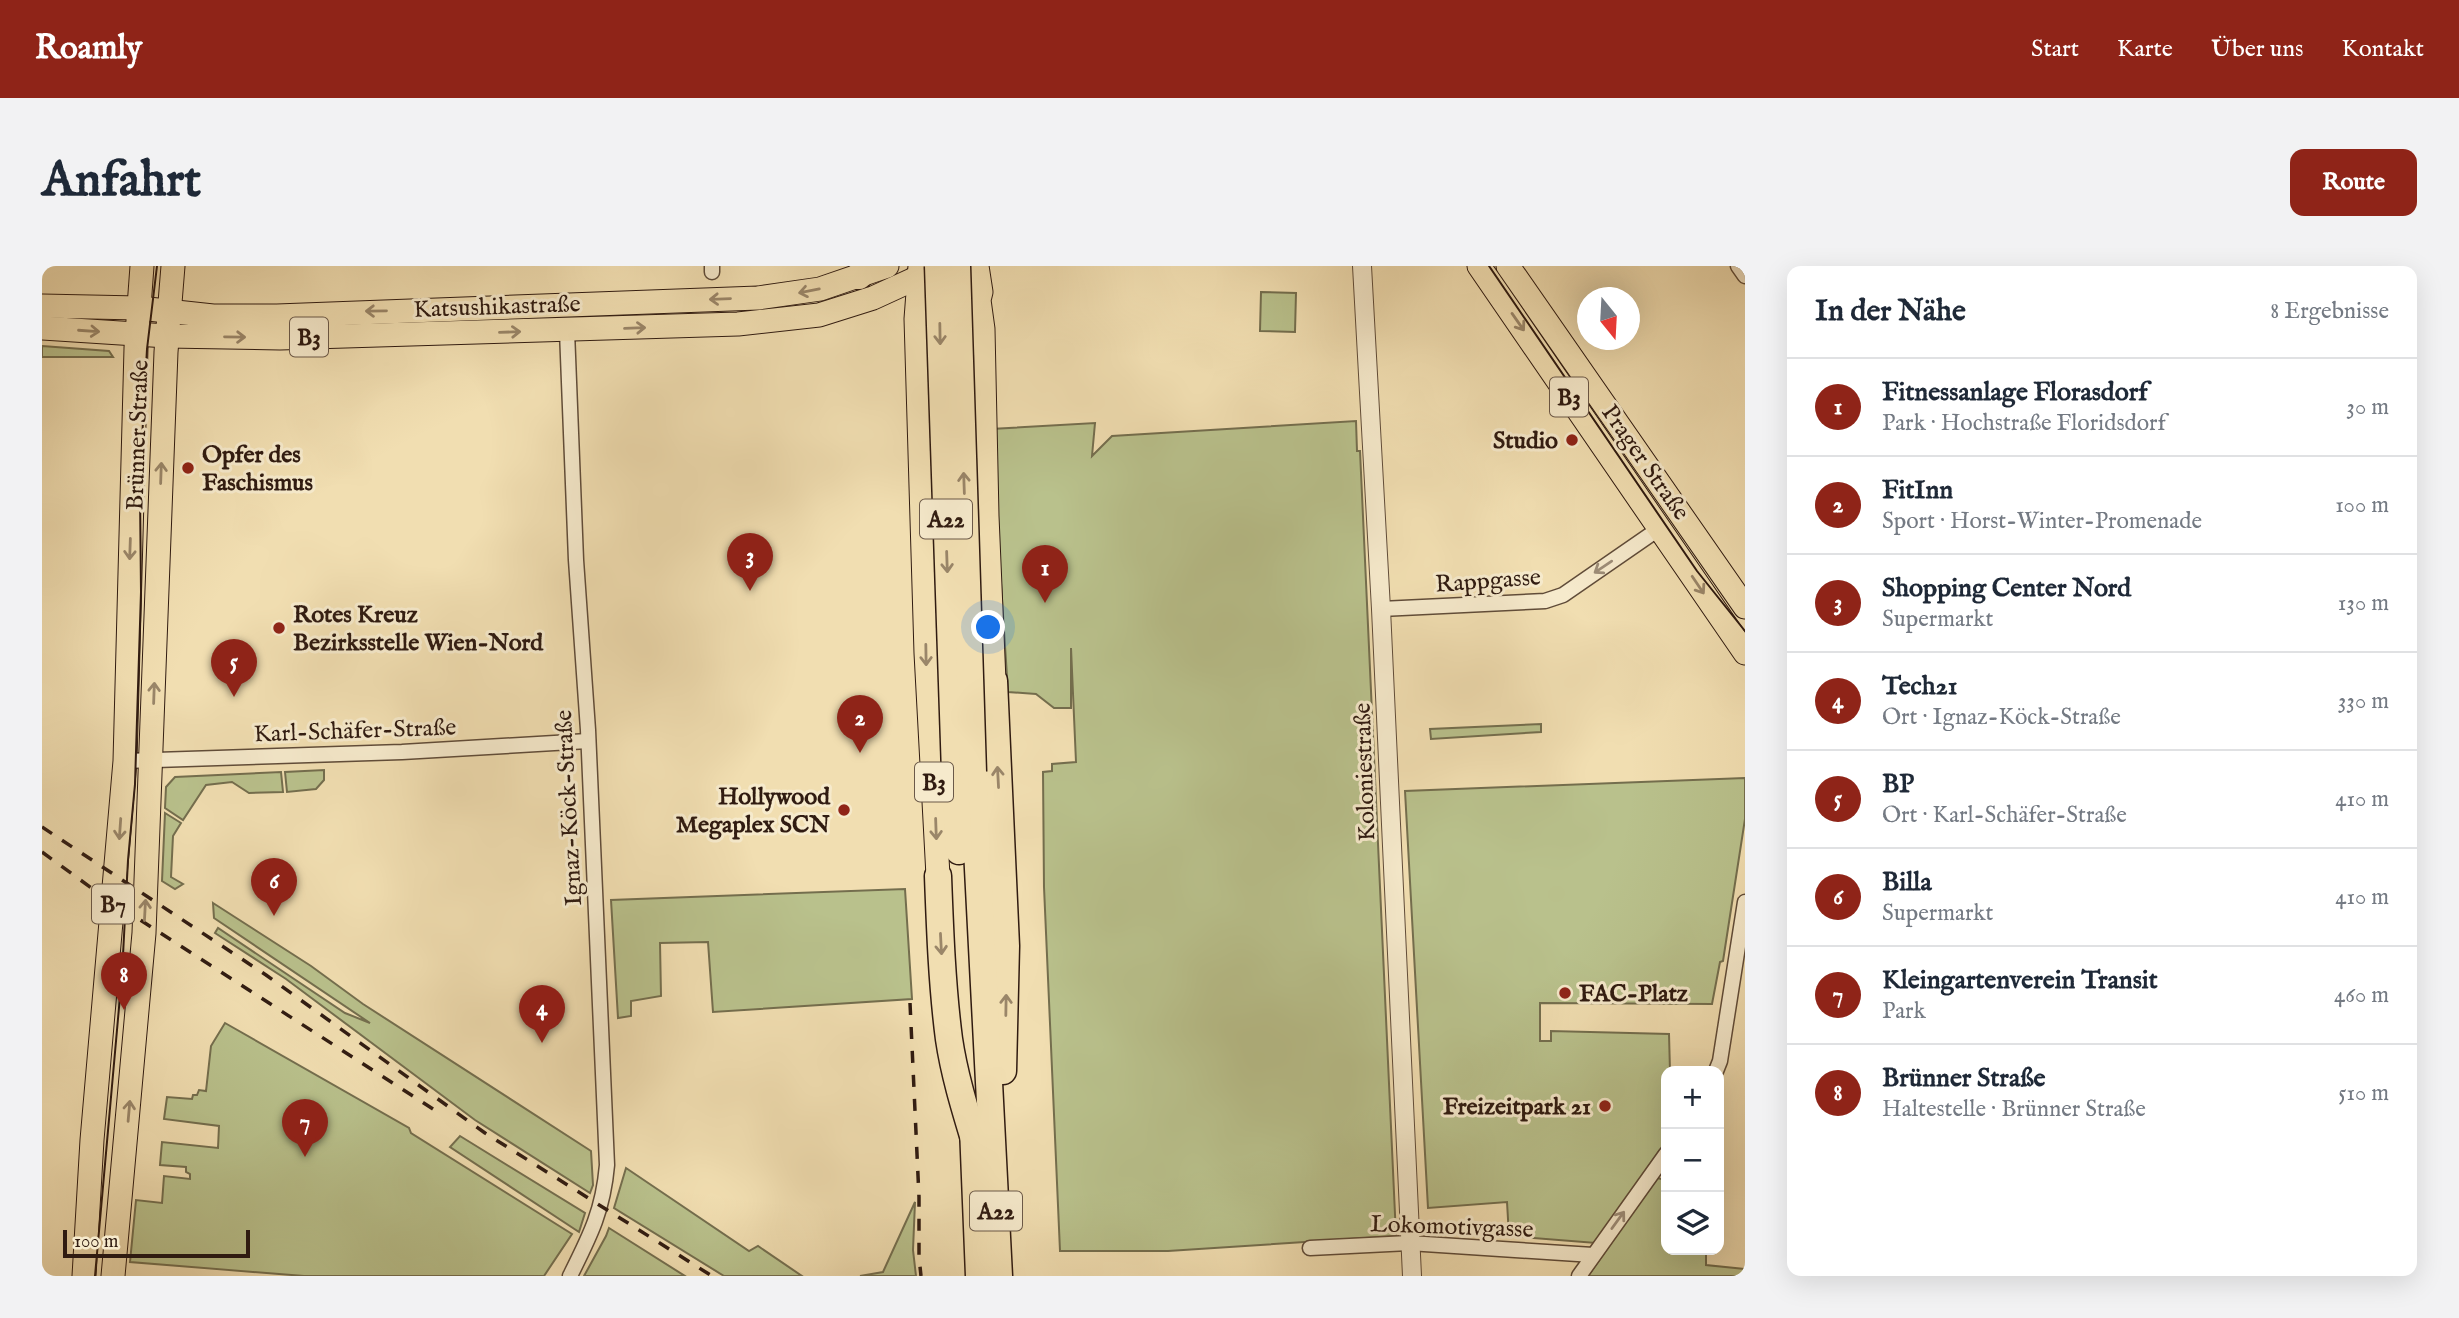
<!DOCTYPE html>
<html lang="de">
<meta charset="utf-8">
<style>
:root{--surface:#fff;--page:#f2f2f3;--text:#1f2937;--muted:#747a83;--line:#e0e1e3;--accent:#8f2418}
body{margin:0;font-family:"IM FELL English",serif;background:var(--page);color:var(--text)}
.controls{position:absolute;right:21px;bottom:21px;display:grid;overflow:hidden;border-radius:14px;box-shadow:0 7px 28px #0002}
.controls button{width:63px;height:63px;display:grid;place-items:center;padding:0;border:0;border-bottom:2px solid var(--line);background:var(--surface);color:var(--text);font:35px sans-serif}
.compass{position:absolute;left:1535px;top:21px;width:63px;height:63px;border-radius:50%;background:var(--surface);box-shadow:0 7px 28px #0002;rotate:162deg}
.scale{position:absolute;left:21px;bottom:18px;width:187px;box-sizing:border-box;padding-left:7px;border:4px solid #301b11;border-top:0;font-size:19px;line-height:24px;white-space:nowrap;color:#301b11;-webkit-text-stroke:5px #f6eacc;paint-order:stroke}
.you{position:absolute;left:947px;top:362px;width:24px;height:24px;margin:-18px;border:5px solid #fff;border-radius:50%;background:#1a73e8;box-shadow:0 0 0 10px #1a73e833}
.badge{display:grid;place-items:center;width:46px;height:46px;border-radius:50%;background:var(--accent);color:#fff;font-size:23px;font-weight:700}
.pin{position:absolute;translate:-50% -58px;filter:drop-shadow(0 2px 4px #0008)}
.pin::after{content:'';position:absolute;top:37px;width:24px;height:21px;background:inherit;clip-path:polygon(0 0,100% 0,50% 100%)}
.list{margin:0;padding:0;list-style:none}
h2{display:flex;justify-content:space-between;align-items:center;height:91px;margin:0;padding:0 28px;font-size:30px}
h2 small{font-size:23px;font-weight:400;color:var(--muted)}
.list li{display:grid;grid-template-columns:46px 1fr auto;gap:21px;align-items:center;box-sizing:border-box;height:98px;padding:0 28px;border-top:2px solid var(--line)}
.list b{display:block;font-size:26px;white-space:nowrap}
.list p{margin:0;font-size:23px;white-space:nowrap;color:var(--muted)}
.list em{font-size:23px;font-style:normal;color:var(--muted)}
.icon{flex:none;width:38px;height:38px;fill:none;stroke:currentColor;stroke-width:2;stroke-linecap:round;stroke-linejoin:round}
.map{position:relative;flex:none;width:1703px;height:1010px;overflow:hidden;border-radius:14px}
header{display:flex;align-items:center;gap:42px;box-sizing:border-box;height:98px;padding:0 35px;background:var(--accent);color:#fff}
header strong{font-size:33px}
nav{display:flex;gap:38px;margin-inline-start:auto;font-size:24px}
.intro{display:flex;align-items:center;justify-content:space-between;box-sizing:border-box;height:168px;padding:0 42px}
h1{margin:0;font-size:49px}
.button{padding:18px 32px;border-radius:14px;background:var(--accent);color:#fff;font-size:24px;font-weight:700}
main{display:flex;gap:42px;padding:0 42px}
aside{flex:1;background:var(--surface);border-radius:14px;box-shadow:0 7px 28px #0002}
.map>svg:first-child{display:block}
.green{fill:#b9c18c;stroke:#746e4e;stroke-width:2}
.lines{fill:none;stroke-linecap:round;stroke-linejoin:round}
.minor-casing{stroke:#604c39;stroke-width:17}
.tertiary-casing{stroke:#604c39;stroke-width:20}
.primary-casing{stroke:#301b11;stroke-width:25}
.motorway-casing{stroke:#301b11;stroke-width:29}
.minor{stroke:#f6eacc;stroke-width:14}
.tertiary{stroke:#f6eacc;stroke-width:18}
.primary{stroke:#f1deb1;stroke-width:23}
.motorway{stroke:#f1deb1;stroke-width:26}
.tram{stroke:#301b11;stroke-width:2}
.rail{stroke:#301b11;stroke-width:3.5;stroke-dasharray:12 12;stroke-linecap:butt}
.motorway-bridge-casing{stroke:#301b11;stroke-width:29;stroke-linecap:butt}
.motorway-bridge{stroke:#f1deb1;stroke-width:26}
.oneway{stroke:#9a8669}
.oneway2{stroke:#9d8d78}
.poi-dot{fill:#8f2418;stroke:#f6eacc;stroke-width:2.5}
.labels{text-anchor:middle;stroke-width:6;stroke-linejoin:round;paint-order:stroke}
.shield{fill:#f6eacc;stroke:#6b5949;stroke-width:2}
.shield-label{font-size:23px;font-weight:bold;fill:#301b11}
.street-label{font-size:24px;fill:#301b11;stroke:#f6eacc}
.poi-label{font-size:24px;font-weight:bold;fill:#301b11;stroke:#f6eacc;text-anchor:end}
</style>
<header>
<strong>Roamly</strong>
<nav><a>Start</a><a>Karte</a><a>Über uns</a><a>Kontakt</a></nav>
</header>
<div class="intro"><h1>Anfahrt</h1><a class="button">Route</a></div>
<main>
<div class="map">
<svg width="1703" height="1010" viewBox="0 0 1703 1010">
<rect width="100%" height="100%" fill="#f1deb1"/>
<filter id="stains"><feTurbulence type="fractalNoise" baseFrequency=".00286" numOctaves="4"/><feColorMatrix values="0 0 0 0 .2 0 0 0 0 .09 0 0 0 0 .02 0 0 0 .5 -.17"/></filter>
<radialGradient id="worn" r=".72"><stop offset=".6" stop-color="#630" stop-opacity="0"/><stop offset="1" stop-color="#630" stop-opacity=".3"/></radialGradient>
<g class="green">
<path d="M 1219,26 L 1254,27 L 1253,66 L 1218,65 Z"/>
<path d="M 0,80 L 67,85 L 71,91 L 0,91 Z"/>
<path d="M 1314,155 L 1315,185 L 1318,185 L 1354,970 L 1126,985 L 1018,985 L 1002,621 L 1001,506 L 1010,505 L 1010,498 L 1034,496 L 1029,382 L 1029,442 L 1012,442 L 994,428 L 966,426 L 949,163 L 1053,157 L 1050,190 L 1070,170 Z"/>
<path d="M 1499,458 L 1499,466 L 1389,473 L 1388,463 Z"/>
<path d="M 282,504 L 282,514 L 274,523 L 245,526 L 243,506 Z"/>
<path d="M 239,506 L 241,526 L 207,527 L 190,516 L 164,519 L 141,554 L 123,542 L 124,521 L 133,511 Z"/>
<path d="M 1703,512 L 1703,553 L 1681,695 L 1678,696 L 1670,738 L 1498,737 L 1498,775 L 1509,775 L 1509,765 L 1627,768 L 1628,805 L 1624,805 L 1624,875 L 1554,977 L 1467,970 L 1465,936 L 1386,942 L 1363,525 Z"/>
<path d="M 123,547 L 139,557 L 131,570 L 129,611 L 141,618 L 133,623 L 120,615 Z"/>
<path d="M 863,623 L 870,733 L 671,746 L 666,676 L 618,677 L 619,730 L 589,735 L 589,750 L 576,752 L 569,634 Z"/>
<path d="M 171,637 L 269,700 L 321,738 L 549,885 L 551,919 L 548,927 L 433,854 L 244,713 L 173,667 L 176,662 L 303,747 L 328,757 L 172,652 Z"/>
<path d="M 183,757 L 367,862 L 369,867 L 530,968 L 502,1010 L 262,1010 L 88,996 L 94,934 L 120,937 L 122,910 L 148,913 L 148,908 L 144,906 L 144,901 L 118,899 L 120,876 L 176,882 L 177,860 L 122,853 L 125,831 L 150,833 L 151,829 L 155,829 L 157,824 L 164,825 L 169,780 Z"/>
<path d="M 418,870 L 543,947 L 537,966 L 408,881 Z"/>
<path d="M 584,902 L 707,985 L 716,980 L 760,1010 L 682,1010 L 572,942 Z"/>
<path d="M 1615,912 L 1624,914 L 1624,984 L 1664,984 L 1664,999 L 1703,1003 L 1703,1010 L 1546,1010 Z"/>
<path d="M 873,936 L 871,984 L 874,1010 L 818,1010 L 841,1006 Z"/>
<path d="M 567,962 L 643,1010 L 542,1010 L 564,970 Z"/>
</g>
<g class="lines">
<g class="minor-casing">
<g id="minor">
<path d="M 670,0 L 670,6"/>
<path d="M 1696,0 L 1703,10"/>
<path d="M 525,65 L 534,294 L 546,464 L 565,899 C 561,945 548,970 528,1010"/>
<path d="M 1339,343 L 1503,335 L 1521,329 L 1618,262"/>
<path d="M 83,495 L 360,486 L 546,475"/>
<path d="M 1674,805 L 1678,795 L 1703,636"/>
<path d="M 1268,982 L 1367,977 L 1551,989"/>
<path d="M 1537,1010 L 1624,888"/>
</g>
</g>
<g class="tertiary-casing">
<path id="tertiary" d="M 1320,0 L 1339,343 L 1370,1010"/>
</g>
<g class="primary-casing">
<g id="primary">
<path d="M 878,0 L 874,53 L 884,387 L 896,610"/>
<path d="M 935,0 L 939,26 L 937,34 L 941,63 L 945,250 L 952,415"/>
<path d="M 1437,0 L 1703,387"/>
<path d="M 1466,0 L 1703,341"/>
<path d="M 0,40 L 97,42 L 171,50 L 235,50 L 716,32 L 778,23 L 845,0"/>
<path d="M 0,62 L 125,70 L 238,72 L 696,58 L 777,49 L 831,32 L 892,4"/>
<path d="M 42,1010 L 50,874 L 83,495 L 94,82 L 100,0"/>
<path d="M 71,1010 L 102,667 L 124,86 L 131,0"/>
</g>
</g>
<g class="motorway-casing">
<g id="motorway">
<path d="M 817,10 L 826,0"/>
<path d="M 876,12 L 885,0"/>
<path d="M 952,415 L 964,680 L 961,805"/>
<path d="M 931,506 L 957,1010"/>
<path d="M 913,507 L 917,585"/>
<path d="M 896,610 C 898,664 900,719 907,773 C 912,807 922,840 932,873"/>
<path d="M 931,862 L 937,1010"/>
</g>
</g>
<use href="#minor" class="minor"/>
<use href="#tertiary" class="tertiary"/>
<use href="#primary" class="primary"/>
<use href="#motorway" class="motorway"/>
<g class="tram">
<path d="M 1447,0 L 1655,305 L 1703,365"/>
<path d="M 53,1010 L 80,708 L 86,594 L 93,518 L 99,326 L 98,226 L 101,154 L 105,83 L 115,0"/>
</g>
<g class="rail">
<path d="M 0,561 L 224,709 L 443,867 L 670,1010"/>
<path d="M 0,586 L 55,626 L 391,843"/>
<path d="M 868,737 L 877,931 L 877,991 L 879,1010"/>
</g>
<g class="motorway-bridge-casing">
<g id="motorway-bridge">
<path d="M 896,0 L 913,507"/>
<path d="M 915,0 L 931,506"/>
</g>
</g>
<use href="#motorway-bridge" class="motorway-bridge"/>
</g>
<defs><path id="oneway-shaft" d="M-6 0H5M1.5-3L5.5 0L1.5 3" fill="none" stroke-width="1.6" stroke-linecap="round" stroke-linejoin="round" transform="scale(1.75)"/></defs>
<g class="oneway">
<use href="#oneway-shaft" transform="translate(767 25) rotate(169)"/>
<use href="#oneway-shaft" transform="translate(678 33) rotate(178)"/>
<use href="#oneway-shaft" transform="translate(334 45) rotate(179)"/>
<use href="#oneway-shaft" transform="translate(1476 56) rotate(55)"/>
<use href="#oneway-shaft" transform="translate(593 62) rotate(-2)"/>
<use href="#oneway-shaft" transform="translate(47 65) rotate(4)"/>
<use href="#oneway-shaft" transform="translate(468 66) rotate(-2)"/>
<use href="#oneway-shaft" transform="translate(898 68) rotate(89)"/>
<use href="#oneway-shaft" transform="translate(193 71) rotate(1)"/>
<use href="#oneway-shaft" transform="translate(119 207) rotate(-88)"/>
<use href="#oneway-shaft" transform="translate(922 217) rotate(-92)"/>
<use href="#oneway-shaft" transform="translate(88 283) rotate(92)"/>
<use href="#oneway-shaft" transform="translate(905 296) rotate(88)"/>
<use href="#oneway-shaft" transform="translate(1656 319) rotate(56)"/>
<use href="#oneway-shaft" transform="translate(884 389) rotate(89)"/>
<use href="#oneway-shaft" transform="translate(112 427) rotate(-88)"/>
<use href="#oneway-shaft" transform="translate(956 511) rotate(-93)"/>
<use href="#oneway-shaft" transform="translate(78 563) rotate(94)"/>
<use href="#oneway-shaft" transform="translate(894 563) rotate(88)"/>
<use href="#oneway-shaft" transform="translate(103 644) rotate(-87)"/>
<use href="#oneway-shaft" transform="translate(899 678) rotate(87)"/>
<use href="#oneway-shaft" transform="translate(964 739) rotate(-89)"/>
<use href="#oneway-shaft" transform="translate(87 845) rotate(-85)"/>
</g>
<g class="oneway2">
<use href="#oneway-shaft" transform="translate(1561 301) rotate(146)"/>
<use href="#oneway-shaft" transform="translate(1576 954) rotate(-54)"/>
</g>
<g class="poi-dot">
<circle cx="1530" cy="174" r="7"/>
<circle cx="146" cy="202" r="7"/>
<circle cx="237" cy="362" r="7"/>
<circle cx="802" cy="544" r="7"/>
<circle cx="1523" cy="727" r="7"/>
<circle cx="1563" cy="840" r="7"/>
</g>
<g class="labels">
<g class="shield">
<rect x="248" y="51.5" width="38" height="39" rx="5"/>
<rect x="1508" y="111.5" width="38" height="39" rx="5"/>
<rect x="878" y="233.5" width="52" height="39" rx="5"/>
<rect x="873" y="496.5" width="38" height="39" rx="5"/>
<rect x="50" y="618.5" width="42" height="39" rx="5"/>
<rect x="928" y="925.5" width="52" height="39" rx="5"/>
</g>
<g class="shield-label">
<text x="267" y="79">B3</text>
<text x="1527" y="139">B3</text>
<text x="904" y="261">A22</text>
<text x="892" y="524">B3</text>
<text x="71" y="646">B7</text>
<text x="954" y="953">A22</text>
</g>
<g class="street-label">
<text transform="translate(455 40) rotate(-2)" y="8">Katsushikastraße</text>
<text transform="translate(95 169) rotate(-88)" y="8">Brünner Straße</text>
<text transform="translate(1604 196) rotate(55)" y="8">Prager Straße</text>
<text transform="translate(1446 314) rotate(-4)" y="8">Rappgasse</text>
<text transform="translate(313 464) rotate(-2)" y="8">Karl-Schäfer-Straße</text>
<text transform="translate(1322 506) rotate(-92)" y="8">Koloniestraße</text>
<text transform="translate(526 542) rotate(-93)" y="8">Ignaz-Köck-Straße</text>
<text transform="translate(1410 960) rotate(2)" y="8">Lokomotivgasse</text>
</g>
<g class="poi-label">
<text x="1516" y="182">Studio</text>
<text x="160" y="196" text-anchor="start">Opfer des<tspan x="160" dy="28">Faschismus</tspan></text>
<text x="251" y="356" text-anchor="start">Rotes Kreuz<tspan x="251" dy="28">Bezirksstelle Wien-Nord</tspan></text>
<text x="788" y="538">Hollywood<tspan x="788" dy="28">Megaplex SCN</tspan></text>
<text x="1537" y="735" text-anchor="start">FAC-Platz</text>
<text x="1549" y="848">Freizeitpark 21</text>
</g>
</g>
<rect width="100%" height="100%" filter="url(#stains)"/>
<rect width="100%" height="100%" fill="url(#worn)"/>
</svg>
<div class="controls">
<button>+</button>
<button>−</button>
<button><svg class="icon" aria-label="layers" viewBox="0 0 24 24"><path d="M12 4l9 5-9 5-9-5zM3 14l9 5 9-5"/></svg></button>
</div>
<svg class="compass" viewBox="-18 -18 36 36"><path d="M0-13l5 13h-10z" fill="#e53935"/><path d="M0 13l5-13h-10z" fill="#747a83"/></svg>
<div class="scale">100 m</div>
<div class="you"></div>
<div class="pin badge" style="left:1003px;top:337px">1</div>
<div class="pin badge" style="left:818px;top:487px">2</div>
<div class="pin badge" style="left:708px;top:325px">3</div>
<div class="pin badge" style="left:500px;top:777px">4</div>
<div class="pin badge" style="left:192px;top:431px">5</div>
<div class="pin badge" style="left:232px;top:650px">6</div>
<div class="pin badge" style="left:263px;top:891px">7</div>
<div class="pin badge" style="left:82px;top:744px">8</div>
</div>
<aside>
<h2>In der Nähe<small>8 Ergebnisse</small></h2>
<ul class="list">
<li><span class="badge">1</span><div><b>Fitnessanlage Florasdorf</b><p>Park · Hochstraße Floridsdorf</p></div><em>30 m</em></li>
<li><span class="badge">2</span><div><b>FitInn</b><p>Sport · Horst-Winter-Promenade</p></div><em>100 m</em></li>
<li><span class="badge">3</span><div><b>Shopping Center Nord</b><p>Supermarkt</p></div><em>130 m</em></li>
<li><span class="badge">4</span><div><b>Tech21</b><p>Ort · Ignaz-Köck-Straße</p></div><em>330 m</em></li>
<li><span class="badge">5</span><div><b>BP</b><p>Ort · Karl-Schäfer-Straße</p></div><em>410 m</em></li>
<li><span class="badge">6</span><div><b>Billa</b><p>Supermarkt</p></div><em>410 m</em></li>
<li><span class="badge">7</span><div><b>Kleingartenverein Transit</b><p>Park</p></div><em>460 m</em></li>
<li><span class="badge">8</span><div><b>Brünner Straße</b><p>Haltestelle · Brünner Straße</p></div><em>510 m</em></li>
</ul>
</aside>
</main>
